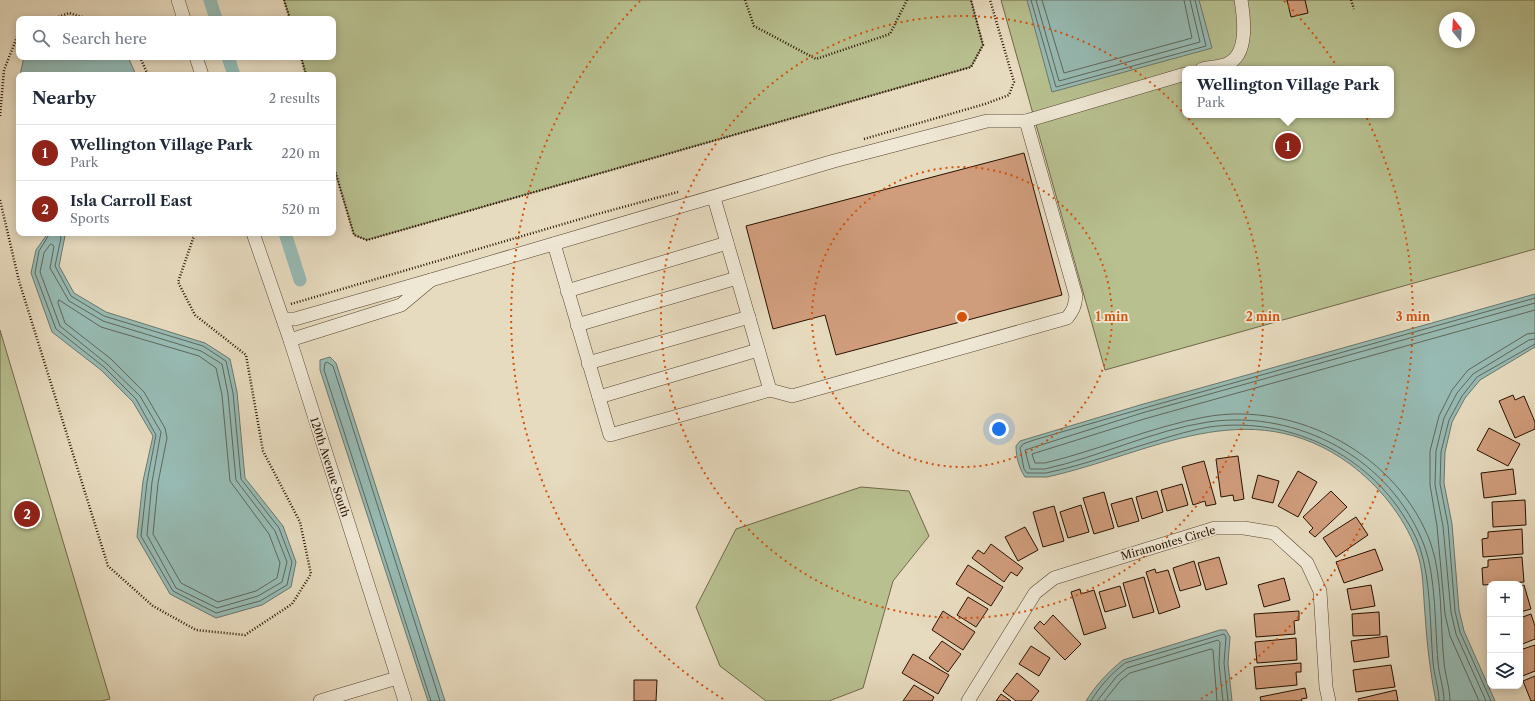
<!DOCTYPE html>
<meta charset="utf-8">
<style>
:root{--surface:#fff;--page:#f2f2f3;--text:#1f2937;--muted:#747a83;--line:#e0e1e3;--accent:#8f2418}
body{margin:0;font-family:"Libre Caslon Text",serif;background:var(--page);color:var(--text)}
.controls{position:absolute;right:12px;bottom:12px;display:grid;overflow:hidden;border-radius:8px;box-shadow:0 2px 10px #0003}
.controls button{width:36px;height:36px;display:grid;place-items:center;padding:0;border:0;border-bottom:1px solid var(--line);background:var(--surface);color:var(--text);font:20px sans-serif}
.compass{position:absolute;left:1439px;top:12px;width:36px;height:36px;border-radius:50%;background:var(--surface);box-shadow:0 2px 10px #0003;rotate:342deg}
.you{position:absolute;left:999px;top:429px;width:14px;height:14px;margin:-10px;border:3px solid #fff;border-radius:50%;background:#1a73e8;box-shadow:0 0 0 6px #1a73e833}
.badge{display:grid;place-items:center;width:26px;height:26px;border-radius:50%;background:var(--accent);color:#fff;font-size:13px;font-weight:700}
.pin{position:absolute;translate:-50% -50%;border:2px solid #fff;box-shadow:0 1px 4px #0006}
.popup{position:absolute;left:1182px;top:66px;width:212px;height:52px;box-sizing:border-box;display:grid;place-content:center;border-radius:8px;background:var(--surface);filter:drop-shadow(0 1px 3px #0005);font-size:13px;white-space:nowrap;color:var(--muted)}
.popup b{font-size:15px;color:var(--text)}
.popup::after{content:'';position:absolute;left:50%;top:100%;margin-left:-8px;border:8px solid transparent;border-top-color:var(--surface)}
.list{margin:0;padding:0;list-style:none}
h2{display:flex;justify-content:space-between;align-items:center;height:52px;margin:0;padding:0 16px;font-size:17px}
h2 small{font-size:13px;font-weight:400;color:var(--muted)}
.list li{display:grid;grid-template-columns:26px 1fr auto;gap:12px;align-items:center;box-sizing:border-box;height:56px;padding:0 16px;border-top:1px solid var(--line)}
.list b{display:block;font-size:15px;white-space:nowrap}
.list p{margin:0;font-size:13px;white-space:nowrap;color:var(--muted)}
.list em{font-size:13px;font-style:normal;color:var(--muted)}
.icon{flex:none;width:22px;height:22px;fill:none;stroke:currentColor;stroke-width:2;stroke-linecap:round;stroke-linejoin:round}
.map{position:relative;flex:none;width:1535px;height:701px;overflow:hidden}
.search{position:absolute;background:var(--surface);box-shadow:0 2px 10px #0003;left:16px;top:16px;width:320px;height:44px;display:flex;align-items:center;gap:10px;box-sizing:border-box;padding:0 14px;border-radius:8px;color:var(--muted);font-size:15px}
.panel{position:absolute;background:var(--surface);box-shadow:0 2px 10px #0003;left:16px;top:72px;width:320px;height:164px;border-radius:8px}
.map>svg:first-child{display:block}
.green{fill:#b8c090;stroke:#706848;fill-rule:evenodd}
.water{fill:#97bbb4;stroke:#6b776c}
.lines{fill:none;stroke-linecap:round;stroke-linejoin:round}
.shore{stroke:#60665a;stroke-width:1}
.canal{stroke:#97bbb4;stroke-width:13}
.building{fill:#d09d7c;stroke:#281100}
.minor-casing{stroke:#584430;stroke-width:14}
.path{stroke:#281100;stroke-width:2.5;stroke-dasharray:1 2;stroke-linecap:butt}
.minor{stroke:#efe8d5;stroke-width:13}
.ring{fill:none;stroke:#d5520b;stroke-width:2;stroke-dasharray:2 4}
.labels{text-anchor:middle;stroke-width:3.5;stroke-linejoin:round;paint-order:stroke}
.street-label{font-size:11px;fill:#281100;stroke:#efe8d5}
.centre{fill:#d5520b;stroke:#efe8d5;stroke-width:2}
.ring-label{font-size:12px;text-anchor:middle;font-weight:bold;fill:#d5520b;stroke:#efe8d5;stroke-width:3.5;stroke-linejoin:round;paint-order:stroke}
</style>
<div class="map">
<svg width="1535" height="701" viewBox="0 0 1535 701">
<rect width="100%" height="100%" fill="#e7dbbf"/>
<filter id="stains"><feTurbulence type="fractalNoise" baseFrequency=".005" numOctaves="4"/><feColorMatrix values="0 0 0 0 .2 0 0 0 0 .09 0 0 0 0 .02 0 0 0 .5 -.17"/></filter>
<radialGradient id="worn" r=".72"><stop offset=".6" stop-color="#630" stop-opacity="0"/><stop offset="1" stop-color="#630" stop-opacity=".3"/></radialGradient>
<g class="green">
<path d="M 284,0 L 971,0 L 983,45 L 971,67 L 367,240 L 354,235 L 333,164 L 333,75 L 306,75 L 301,57 L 333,57 L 333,19 L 290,19 Z"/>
<path d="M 1001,0 L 1535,0 L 1535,249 L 1105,370 ZM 1445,18 L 1469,18 L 1469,42 L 1445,42 ZM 1185,69 L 1391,69 L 1391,115 L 1185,115 Z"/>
<path d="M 0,330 L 110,699 L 101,701 L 0,701 Z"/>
<path d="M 861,487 L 909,491 L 929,536 L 893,581 L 863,688 L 829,701 L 766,701 L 720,666 L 696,607 L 736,529 Z"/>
</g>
<g class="water">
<path d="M 1027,0 L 1199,0 L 1212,48 L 1052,92 Z"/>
<path d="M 24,57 L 128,57 L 136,75 L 20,75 Z"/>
<path d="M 48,233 L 60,233 L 65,236 L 59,266 L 74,293 L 106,312 L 205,343 L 230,359 L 237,392 L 245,478 L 283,526 L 296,562 L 291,587 L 262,605 L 216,618 L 170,594 L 137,537 L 143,481 L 153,436 L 133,402 L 101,370 L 52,332 L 31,273 L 36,250 Z"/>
<path d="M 1535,294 L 1535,347 L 1480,380 L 1465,398 L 1452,422 L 1445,452 L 1444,483 L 1452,524 L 1459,610 L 1464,631 L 1495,701 L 1436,701 C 1430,672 1427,643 1425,614 C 1423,593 1424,569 1416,549 C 1403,515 1379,486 1350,464 C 1248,390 1151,454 1047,477 L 1025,477 C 1019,468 1016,457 1016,446 L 1020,441 L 1140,405 Z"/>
<path d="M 330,357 L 336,363 L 445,701 L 428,701 L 320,370 L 320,360 Z"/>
<path d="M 1220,630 L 1226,630 L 1230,637 L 1228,663 L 1232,701 L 1086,701 C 1096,685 1108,672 1123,660 Z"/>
</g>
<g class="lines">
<g class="shore">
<path d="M 1031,0 L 1056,87 L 1206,46 L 1195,0"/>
<path d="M 1036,0 L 1059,81 L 1200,42 L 1190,0"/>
<path d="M 1042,0 L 1064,73 L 1192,38 L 1184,0"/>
<path d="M 50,233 L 39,251 L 35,273 L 56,329 L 104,367 L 136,399 L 156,435 L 147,482 L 141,536 L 173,591 L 216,613 L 260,601 L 287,585 L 292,562 L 279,528 L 241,479 L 233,393 L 226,361 L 203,346 L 104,316 L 71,296 L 55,266 L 61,238 L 59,233"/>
<path d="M 51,244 L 54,246 L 50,268 L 69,301 L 103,321 L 201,351 L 222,364 L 228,394 L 236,480 L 275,531 L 287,562 L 282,582 L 258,596 L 217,608 L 176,588 L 147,535 L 152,482 L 161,432 L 140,396 L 107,364 L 60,326 L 40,272 L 44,253 Z"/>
<path d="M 59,300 L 101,327 L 199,356 L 216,368 L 222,395 L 230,481 L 269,534 L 280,563 L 277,578 L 256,591 L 218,602 L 181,583 L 153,534 L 158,483 L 167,438 L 165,428 L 144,392 L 111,359 L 65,323 L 58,303 Z"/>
<path d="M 431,701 L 324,370 L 325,363 L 327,362 L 333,366 L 440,701"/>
<path d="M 1091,701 C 1100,686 1111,674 1125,663 L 1224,634 L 1226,637 L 1224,663 L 1228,701"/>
<path d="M 1097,701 L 1117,676 L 1127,668 L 1218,640 L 1220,642 L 1219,664 L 1223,701"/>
<path d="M 1104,701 L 1121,680 L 1130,673 L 1211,649 L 1213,650 L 1217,701"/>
<path d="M 1439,701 C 1439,688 1434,675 1433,662 C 1430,627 1431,581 1420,548 C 1415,533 1406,519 1397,506 C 1354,447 1281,417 1209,427 C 1192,430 1175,435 1159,440 C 1122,451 1084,465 1046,473 L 1027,473 L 1024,469 L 1020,448 L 1023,444 L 1034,440 L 1141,409 L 1535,298"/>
<path d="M 1444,701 C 1444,688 1439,675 1438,662 C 1435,628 1436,576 1424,545 C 1391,459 1298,409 1208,422 C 1154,430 1099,457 1045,469 L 1030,469 L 1025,450 L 1142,413 L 1535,303"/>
<path d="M 1450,701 C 1450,688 1445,675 1444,662 C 1440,625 1443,580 1431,544 C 1399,456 1297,400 1205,417 C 1151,427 1099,450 1045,463 L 1035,463 L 1032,454 L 1144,419 L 1535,310"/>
<path d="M 1479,701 L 1450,636 L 1445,614 L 1437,526 L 1430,485 L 1430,451 L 1439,416 L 1452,390 L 1468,370 L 1527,334 L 1535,333"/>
<path d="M 1486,701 L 1456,634 L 1451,612 L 1443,526 L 1435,485 L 1436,451 L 1444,418 L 1457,393 L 1473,374 L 1529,340 L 1535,339"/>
<path d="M 1491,701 L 1460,632 L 1455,611 L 1448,525 L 1440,484 L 1441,452 L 1449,420 L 1462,396 L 1477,377 L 1535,344"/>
</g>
<g class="canal">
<path d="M 210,0 L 216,19"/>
<path d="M 228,57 L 234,75"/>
<path d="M 285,233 L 300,280"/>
</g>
</g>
<g class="building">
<path d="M 1287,0 L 1305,0 L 1308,13 L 1291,17 Z"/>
<path d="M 1024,153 L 1062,295 L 836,355 L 825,315 L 773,329 L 746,226 Z"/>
<path d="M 1513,395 L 1515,400 L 1524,396 L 1535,422 L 1535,429 L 1515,438 L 1499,401 Z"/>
<path d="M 1489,428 L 1520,444 L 1508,466 L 1477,450 Z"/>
<path d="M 1238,456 L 1244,499 L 1234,501 L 1233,495 L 1221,497 L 1216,459 Z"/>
<path d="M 1204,461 L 1216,504 L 1206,506 L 1205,501 L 1193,505 L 1182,467 Z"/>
<path d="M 1513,469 L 1516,494 L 1484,498 L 1481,473 Z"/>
<path d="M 1298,471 L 1317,482 L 1298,517 L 1278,506 Z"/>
<path d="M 1258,475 L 1279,481 L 1273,503 L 1252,498 Z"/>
<path d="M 1182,484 L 1188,505 L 1167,511 L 1161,490 Z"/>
<path d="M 1157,491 L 1163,512 L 1142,519 L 1136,497 Z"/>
<path d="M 1331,491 L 1347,507 L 1315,537 L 1309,532 L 1313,528 L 1303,517 Z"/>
<path d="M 1104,492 L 1114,528 L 1094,534 L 1083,498 Z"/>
<path d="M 1132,498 L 1139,521 L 1118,527 L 1111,504 Z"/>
<path d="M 1525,500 L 1526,525 L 1493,527 L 1492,502 Z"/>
<path d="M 1081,505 L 1089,532 L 1068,538 L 1060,512 Z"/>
<path d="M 1054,506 L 1064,541 L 1043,547 L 1033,512 Z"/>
<path d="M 1356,517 L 1368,535 L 1336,557 L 1323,538 Z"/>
<path d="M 1025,527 L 1038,550 L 1018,561 L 1005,537 Z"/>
<path d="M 1522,529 L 1523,554 L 1483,557 L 1482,539 L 1488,538 L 1488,532 Z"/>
<path d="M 991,544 L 1023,568 L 1017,576 L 1011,572 L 1004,582 L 972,558 L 978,550 L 984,554 Z"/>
<path d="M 1375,549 L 1383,570 L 1344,583 L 1336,562 Z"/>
<path d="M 1219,557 L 1227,584 L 1206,590 L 1198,563 Z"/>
<path d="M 1522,557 L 1524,582 L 1483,585 L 1482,568 L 1488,567 L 1488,560 Z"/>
<path d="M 1194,561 L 1201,585 L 1180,591 L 1173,568 Z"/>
<path d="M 968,565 L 1003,587 L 991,606 L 956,584 Z"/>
<path d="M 1155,569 L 1156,573 L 1168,570 L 1180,607 L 1159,614 L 1146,572 Z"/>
<path d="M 1144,577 L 1154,612 L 1133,618 L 1123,583 Z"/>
<path d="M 1284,578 L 1290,600 L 1264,607 L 1258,585 Z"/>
<path d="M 1371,585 L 1375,606 L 1351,610 L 1347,589 Z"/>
<path d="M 1524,585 L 1531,609 L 1520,612 L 1520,587 Z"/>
<path d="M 1120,586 L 1126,606 L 1105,612 L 1099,592 Z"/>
<path d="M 1080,589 L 1081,594 L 1094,590 L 1106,628 L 1084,635 L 1071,592 Z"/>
<path d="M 968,597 L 988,609 L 976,627 L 957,615 Z"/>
<path d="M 943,611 L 975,632 L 963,650 L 932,630 Z"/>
<path d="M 1299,611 L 1299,620 L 1294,621 L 1295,634 L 1256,637 L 1254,614 Z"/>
<path d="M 1379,612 L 1380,635 L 1353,636 L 1352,614 Z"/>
<path d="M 1531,614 L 1535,626 L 1535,639 L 1520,645 L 1520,618 Z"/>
<path d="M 1053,615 L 1081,644 L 1065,660 L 1034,628 L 1040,621 L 1044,625 Z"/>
<path d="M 1387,636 L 1389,657 L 1354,662 L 1351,641 Z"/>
<path d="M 1296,638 L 1297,660 L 1257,663 L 1255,642 Z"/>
<path d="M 942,641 L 961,654 L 948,672 L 929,658 Z"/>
<path d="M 1535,645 L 1535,671 L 1520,677 L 1520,650 Z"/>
<path d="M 1031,646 L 1050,658 L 1039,676 L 1019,664 Z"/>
<path d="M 913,654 L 949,675 L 938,694 L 902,673 Z"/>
<path d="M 1301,663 L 1301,672 L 1296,672 L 1297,685 L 1256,689 L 1254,667 Z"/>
<path d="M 1391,665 L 1395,687 L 1356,692 L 1353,670 Z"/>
<path d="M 1017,673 L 1039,691 L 1031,701 L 1016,701 L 1003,691 Z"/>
<path d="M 1535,676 L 1535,701 L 1531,701 L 1523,681 Z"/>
<path d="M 634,680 L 657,680 L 656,701 L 634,701 Z"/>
<path d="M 914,685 L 934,697 L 932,701 L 903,701 Z"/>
<path d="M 1305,688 L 1307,698 L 1301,699 L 1302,701 L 1261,701 L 1260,697 Z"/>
<path d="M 1396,690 L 1398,701 L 1359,701 L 1358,699 Z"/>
<path d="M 1001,694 L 1011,701 L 996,701 Z"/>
</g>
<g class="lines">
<g class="minor-casing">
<g id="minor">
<path d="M 178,0 L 184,19"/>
<path d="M 196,57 L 202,75"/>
<path d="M 1202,69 C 1210,67 1219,67 1227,64 C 1249,55 1244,18 1241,0"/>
<path d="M 714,198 L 770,390 L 792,396 L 1067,318 C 1073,311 1075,306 1076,296 L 1026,121"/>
<path d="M 253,233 L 290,340 L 405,701"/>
<path d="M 554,244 L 610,435 L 770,390"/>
<path d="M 431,280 L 834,161 L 987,121 L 1026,121 L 1185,74"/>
<path d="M 567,291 L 727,243"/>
<path d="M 283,319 L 295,319 L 431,280 L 401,305 L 290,340"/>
<path d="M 577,325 L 737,278"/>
<path d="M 588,363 L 749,317"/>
<path d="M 599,397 L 758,350"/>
<path d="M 320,701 L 397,678"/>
<path d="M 968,701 L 1035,593 L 1054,578 L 1215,528 L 1244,528 L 1274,533 L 1307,563 L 1320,591 L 1326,687 L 1329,701"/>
</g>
</g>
<g class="path">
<path d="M 284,0 L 290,19"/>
<path d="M 745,0 L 754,26 L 816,59 L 890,34 L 907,0"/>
<path d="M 1351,0 L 1354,9"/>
<path d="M 53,19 L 69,13 L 89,19"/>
<path d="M 140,57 L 148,75"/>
<path d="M 301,57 L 306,75"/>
<path d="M 0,116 L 4,70 L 19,32"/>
<path d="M 864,139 L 985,104 L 1009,95 L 1014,82 L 990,0"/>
<path d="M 333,164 L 354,235 L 367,240 L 971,67 L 983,45 L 971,0"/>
<path d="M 0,200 L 19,281 L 108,566 L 153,606 L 196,630 L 245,635 L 292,604 L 311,574 L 300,522 L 263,451 L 246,355 L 195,315 L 178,282 L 195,233"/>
<path d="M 291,304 L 594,215 L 678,192"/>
</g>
<use href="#minor" class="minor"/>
</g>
<g class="ring">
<circle cx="962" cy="317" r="150"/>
<circle cx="962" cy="317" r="301"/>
<path d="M723 699A451 451 0 0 1 640 1M1284 1A451 451 0 0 1 1201 699"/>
</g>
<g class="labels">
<g class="street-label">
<text transform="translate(330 467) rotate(72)" y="4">120th Avenue South</text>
<text transform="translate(1168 543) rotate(-16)" y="4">Miramontes Circle</text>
</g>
</g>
<circle cx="962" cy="317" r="6" class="centre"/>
<g class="ring-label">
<text x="1112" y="321">1 min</text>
<text x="1263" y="321">2 min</text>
<text x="1413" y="321">3 min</text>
</g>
<rect width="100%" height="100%" filter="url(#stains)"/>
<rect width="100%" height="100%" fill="url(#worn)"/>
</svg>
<div class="controls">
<button>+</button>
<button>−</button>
<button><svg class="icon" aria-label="layers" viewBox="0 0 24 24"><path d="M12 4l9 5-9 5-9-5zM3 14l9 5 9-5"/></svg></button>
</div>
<svg class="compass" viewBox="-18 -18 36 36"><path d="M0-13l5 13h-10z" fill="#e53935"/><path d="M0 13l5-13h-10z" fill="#747a83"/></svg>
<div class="you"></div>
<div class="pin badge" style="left:1288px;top:146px">1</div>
<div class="popup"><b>Wellington Village Park</b>Park</div>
<div class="pin badge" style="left:27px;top:514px">2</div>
<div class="search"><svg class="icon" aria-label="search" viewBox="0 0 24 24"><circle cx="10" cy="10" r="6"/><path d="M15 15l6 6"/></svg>Search here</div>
<section class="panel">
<h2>Nearby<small>2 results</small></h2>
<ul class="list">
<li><span class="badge">1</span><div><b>Wellington Village Park</b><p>Park</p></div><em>220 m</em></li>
<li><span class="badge">2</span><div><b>Isla Carroll East</b><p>Sports</p></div><em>520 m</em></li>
</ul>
</section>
</div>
